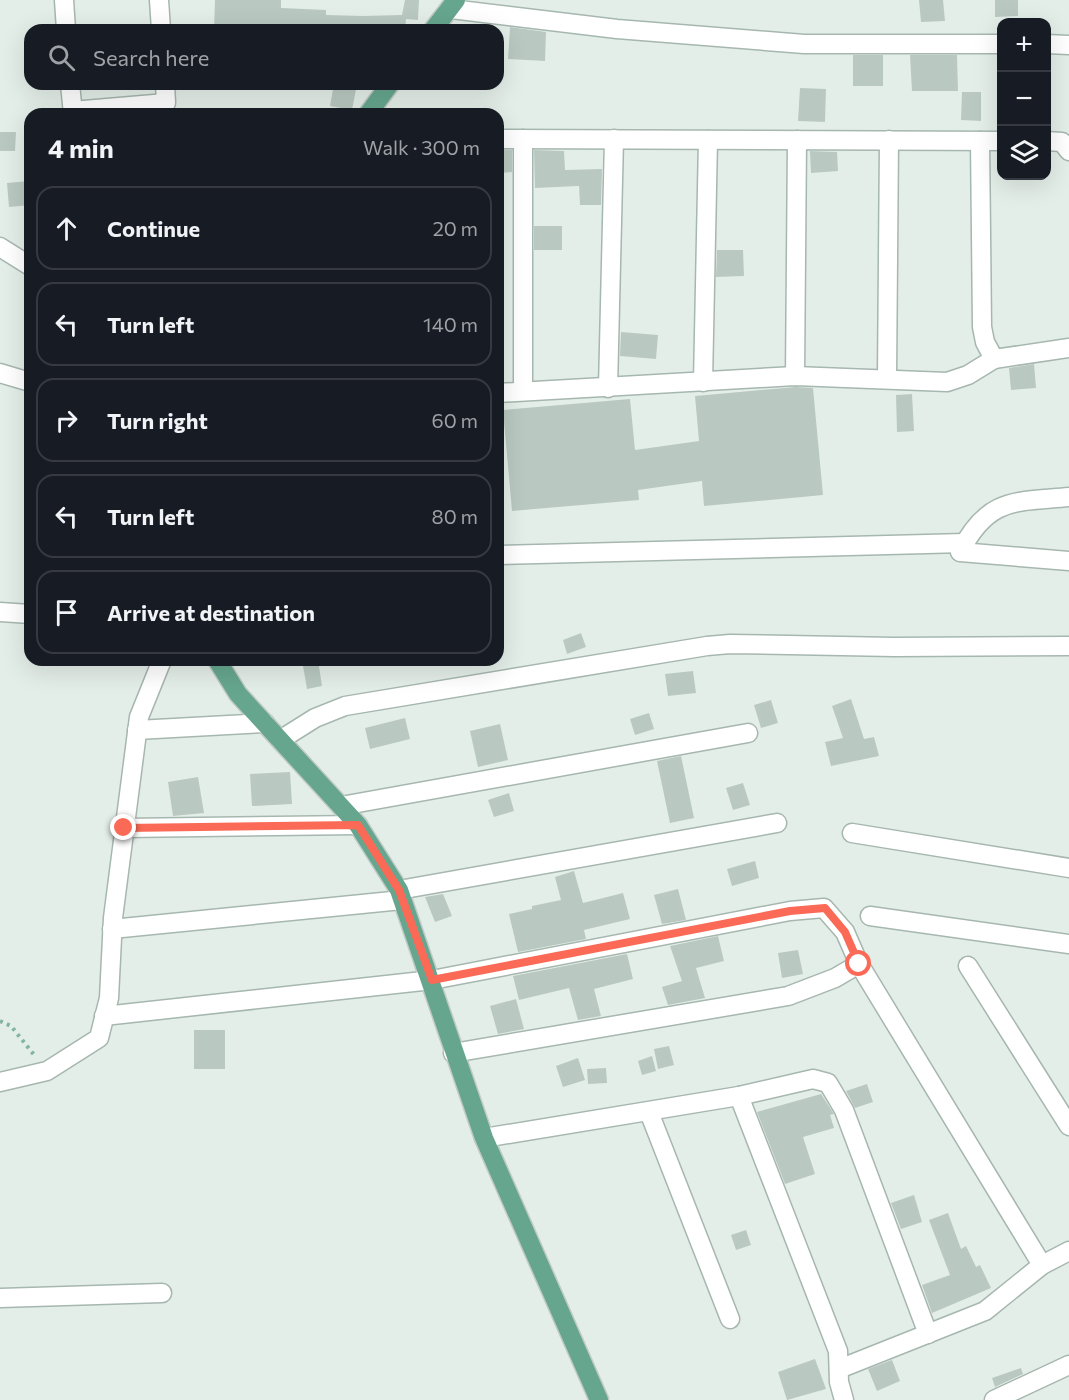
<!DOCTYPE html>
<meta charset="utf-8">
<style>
:root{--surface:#171b24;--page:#20242c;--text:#f1f3f6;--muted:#9ea1a6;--line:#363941}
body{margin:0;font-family:Commissioner,sans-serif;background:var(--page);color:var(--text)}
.controls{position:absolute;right:18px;top:18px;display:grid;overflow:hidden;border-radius:12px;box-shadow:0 6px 24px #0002}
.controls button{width:54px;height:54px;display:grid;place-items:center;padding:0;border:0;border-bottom:2px solid var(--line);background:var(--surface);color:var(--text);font:30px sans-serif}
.stop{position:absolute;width:18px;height:18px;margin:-14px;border:4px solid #fa6a56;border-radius:50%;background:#fff}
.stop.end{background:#fa6a56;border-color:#fff;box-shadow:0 2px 6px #0008}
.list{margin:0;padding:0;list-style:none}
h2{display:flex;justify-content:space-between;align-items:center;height:78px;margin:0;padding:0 24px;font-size:26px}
h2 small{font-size:20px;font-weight:400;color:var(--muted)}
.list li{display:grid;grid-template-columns:39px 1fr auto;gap:18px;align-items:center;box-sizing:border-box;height:84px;margin:0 12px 12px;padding:0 12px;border:2px solid var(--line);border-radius:18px}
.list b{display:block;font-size:22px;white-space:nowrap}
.list em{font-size:20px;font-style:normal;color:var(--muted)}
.icon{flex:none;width:33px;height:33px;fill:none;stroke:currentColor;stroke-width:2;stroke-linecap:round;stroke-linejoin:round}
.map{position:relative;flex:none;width:1069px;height:1400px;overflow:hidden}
.search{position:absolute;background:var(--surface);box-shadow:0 6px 24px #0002;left:24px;top:24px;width:480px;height:66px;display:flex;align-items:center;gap:15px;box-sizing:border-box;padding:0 21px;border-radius:18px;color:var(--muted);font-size:22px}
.panel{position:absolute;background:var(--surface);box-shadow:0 6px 24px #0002;left:24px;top:108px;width:480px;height:558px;border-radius:18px}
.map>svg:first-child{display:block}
.building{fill:#b9c9c1}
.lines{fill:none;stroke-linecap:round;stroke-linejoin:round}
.minor-casing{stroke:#a6b7af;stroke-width:21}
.major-casing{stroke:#c1cac6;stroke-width:21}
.path{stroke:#82b49e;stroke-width:4;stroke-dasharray:3 4.5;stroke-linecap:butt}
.minor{stroke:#fff;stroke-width:18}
.major{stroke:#66a68e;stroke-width:18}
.route{stroke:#fa6a56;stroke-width:8}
</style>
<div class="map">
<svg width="1069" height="1400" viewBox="0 0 1069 1400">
<rect width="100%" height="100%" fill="#e4eee8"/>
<g class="building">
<path d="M 215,0 L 281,0 L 281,8 L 326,10 L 326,15 L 363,16 L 402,15 L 405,0 L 419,0 L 418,20 L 406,19 L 405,30 L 214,30 Z"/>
<path d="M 919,0 L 943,0 L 945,21 L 921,22 Z"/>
<path d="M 995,0 L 1018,0 L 1018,16 L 995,17 Z"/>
<path d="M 510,27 L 546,32 L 545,61 L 508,59 Z"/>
<rect x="853" y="55" width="30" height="31"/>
<path d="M 910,55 L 957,55 L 958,91 L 912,91 Z"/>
<path d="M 334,84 L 357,84 L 352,110 L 330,106 Z"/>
<path d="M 800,88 L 826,89 L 825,122 L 798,121 Z"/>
<path d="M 962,92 L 981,92 L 981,121 L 961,120 Z"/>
<path d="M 0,132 L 16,132 L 15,151 L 0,151 Z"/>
<path d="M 498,150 L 512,150 L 512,172 L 498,173 Z"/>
<path d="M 534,150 L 564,151 L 565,170 L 602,169 L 601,205 L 580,205 L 579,186 L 535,188 Z"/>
<path d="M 810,151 L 837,152 L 838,171 L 811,173 Z"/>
<path d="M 30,181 L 30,205 L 9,207 L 7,183 Z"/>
<rect x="534" y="226" width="28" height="24"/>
<path d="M 717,250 L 743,250 L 744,276 L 716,277 Z"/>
<path d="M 621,332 L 658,335 L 656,359 L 620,356 Z"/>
<path d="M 1034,364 L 1036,388 L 1011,390 L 1009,368 Z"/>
<path d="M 796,387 L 813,388 L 823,495 L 704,506 L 702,481 L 638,490 L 639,500 L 512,511 L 503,410 L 630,399 L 635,450 L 699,441 L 695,396 Z"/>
<path d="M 912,394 L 914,431 L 897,432 L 896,395 Z"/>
<path d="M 581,633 L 586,647 L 567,654 L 563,640 Z"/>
<path d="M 302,660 L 318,660 L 322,686 L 307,689 Z"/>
<path d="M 693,671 L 696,693 L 668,696 L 665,674 Z"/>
<path d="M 851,699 L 864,739 L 874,737 L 879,756 L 831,766 L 825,742 L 843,738 L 832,706 Z"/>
<path d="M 771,700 L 778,723 L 761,728 L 754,705 Z"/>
<path d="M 649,713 L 654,729 L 635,735 L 630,719 Z"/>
<path d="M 405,718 L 410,739 L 370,749 L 365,728 Z"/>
<path d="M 500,724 L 508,760 L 478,767 L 470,731 Z"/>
<path d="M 681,756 L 694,818 L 670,823 L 657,761 Z"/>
<path d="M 290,772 L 292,804 L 252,806 L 250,774 Z"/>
<path d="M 198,777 L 204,813 L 173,816 L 168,782 Z"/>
<path d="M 743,783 L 750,805 L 733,810 L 726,788 Z"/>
<path d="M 509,793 L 514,811 L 494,817 L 488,800 Z"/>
<path d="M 755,861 L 759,878 L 732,886 L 727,869 Z"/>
<path d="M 574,871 L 583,903 L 623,893 L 630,919 L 584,930 L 586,939 L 518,952 L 509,914 L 532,909 L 532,906 L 561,900 L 555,877 Z"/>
<path d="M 678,889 L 686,920 L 662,924 L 654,895 Z"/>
<path d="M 443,894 L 452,916 L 435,922 L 425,897 Z"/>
<path d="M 718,936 L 724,961 L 696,968 L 705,998 L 668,1005 L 662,987 L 682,981 L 670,946 Z"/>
<path d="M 798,950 L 803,974 L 782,978 L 778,953 Z"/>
<path d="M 627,954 L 633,979 L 594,989 L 601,1016 L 578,1020 L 569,988 L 519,1000 L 513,976 Z"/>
<path d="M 516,999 L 524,1029 L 498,1034 L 490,1006 Z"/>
<rect x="194" y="1030" width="31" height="39"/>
<path d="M 669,1046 L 674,1065 L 658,1069 L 654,1049 Z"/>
<path d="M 652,1056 L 656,1071 L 642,1075 L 638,1061 Z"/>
<path d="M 578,1058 L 585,1080 L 563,1087 L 556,1066 Z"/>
<path d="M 606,1068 L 607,1083 L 588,1084 L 587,1069 Z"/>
<path d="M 867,1084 L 873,1102 L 855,1108 L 846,1091 Z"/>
<path d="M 821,1094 L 834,1114 L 830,1115 L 834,1128 L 803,1137 L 815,1174 L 785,1184 L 757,1112 Z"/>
<path d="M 914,1195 L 922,1222 L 901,1229 L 891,1203 Z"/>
<path d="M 948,1213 L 961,1249 L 966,1246 L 976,1267 L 980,1265 L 991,1288 L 932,1313 L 922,1285 L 950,1275 L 929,1220 Z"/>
<path d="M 746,1230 L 751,1245 L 736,1250 L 731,1235 Z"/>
<path d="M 815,1359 L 826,1389 L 787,1400 L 778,1372 Z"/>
<path d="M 892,1360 L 900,1381 L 877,1391 L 868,1369 Z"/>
<path d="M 1021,1368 L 1023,1374 L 995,1387 L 992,1378 Z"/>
</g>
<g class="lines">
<g class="minor-casing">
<g id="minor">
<path d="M 64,0 L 66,30"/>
<path d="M 159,0 L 161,30"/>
<path d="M 451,9 L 617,29 L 804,44 L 1002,44"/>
<path d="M 1046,44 L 1069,45"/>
<path d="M 70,84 L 73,114"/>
<path d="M 72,111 L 166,103 L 165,84"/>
<path d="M 498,139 L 1002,141"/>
<path d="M 980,141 L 982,327 L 985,342 L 994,359"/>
<path d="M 1046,141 L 1062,142 L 1069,151"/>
<path d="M 0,247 L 30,266"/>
<path d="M 0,373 L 30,382"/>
<path d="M 795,376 L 797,140"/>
<path d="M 887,378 L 889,140"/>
<path d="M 703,382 L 708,140"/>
<path d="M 608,388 L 614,139"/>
<path d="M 523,391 L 523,139"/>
<path d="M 498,393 L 795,376 L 947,382 L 968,375 L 994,359 L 1069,348"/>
<path d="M 1069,497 C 1015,502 988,497 960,552 L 1069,561"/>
<path d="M 498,555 L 965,543"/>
<path d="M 0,612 L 30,614"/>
<path d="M 137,730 L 265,723"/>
<path d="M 280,740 L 315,718 L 345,706 L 707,646 L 730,644 L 894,647 L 1069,646"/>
<path d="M 341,806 L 748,733"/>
<path d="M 125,828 L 358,825"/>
<path d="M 852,833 L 1069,868"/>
<path d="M 399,890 L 777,823"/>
<path d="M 870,916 L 1069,944"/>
<path d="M 112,929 L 402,900"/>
<path d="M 968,966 L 1069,1126"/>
<path d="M 104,1016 L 432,980 L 790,911 L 824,908 L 845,932 L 859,964"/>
<path d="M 453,1053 L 788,996 L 835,978 L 859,964 L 1042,1265"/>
<path d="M 0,1082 L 47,1071 L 99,1038 L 109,998 L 113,918 L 139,717 L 162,660"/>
<path d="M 739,1096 L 838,1351 L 839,1382 L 844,1400"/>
<path d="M 649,1112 L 730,1319"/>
<path d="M 484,1138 L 739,1096 L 813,1079 L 828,1083 L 844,1110 L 928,1334"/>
<path d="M 0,1298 L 162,1293"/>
<path d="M 839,1369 L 985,1311 L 1042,1265 L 1069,1251"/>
<path d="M 994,1400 L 1069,1365"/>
</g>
</g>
<g class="major-casing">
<g id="major">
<path d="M 433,30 L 456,0"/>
<path d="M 368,114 L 390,84"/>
<path d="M 217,660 L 238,694 L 358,825 L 399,890 L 484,1138 L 599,1400"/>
</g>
</g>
<path class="path" d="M 0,1021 L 11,1026 L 35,1056"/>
<use href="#minor" class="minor"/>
<use href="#major" class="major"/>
</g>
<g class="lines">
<path class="route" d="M 124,828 L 358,825 L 399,890 L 432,980 L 790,911 L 825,908 L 845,932 L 859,964"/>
</g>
</svg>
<div class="controls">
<button>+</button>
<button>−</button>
<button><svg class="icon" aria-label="layers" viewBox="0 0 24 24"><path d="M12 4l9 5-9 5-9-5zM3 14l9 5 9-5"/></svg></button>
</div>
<div class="stop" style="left:859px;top:964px"></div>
<div class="stop end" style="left:124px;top:828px"></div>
<div class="search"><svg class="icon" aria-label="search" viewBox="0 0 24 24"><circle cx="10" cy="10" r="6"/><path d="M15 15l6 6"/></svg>Search here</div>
<section class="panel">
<h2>4 min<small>Walk · 300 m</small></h2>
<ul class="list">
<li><svg class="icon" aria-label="ahead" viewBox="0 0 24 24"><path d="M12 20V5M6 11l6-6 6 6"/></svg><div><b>Continue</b></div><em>20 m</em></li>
<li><svg class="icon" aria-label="left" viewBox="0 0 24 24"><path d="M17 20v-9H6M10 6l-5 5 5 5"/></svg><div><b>Turn left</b></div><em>140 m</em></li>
<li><svg class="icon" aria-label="right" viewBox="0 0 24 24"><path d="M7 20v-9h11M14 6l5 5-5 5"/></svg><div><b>Turn right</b></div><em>60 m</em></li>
<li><svg class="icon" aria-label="left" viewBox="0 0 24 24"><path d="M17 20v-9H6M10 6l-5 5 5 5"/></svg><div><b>Turn left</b></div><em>80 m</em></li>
<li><svg class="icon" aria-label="arrive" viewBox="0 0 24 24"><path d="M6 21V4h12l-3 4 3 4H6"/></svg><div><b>Arrive at destination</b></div></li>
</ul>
</section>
</div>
